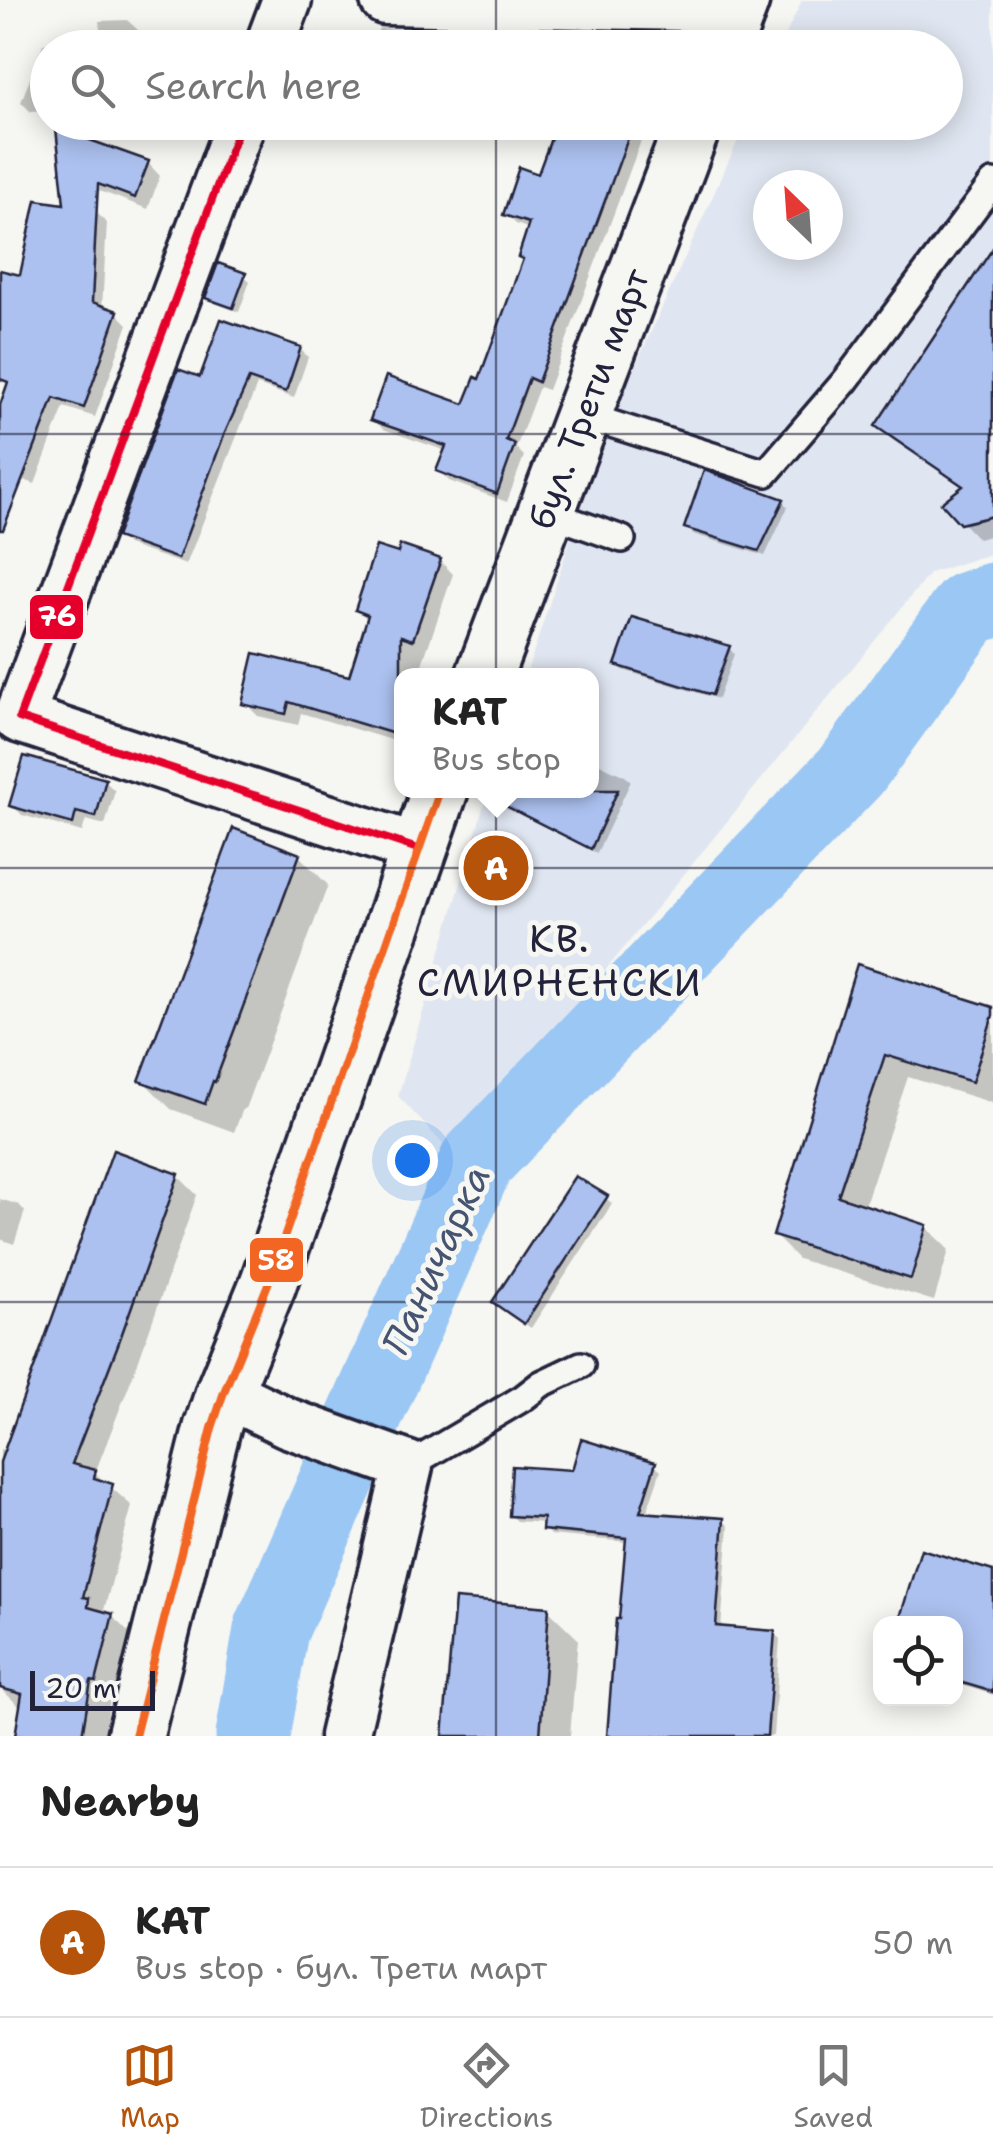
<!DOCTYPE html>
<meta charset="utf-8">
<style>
:root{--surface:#fff;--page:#f6f6f6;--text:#222;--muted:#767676;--line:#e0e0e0;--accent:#b45309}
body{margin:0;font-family:"Shantell Sans",sans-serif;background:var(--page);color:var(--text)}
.controls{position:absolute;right:30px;bottom:30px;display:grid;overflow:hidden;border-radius:20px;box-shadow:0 5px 25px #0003}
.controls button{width:90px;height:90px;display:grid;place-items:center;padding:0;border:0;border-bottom:2px solid var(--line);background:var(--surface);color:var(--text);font:50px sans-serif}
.compass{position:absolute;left:753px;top:170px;width:90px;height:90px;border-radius:50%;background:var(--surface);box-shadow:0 5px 25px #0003;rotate:335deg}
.scale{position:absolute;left:30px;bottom:25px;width:125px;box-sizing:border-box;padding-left:10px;border:5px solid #22223b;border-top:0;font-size:28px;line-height:35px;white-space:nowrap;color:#22223b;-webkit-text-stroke:8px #f6f6f2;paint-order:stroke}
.you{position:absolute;left:412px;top:1160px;width:35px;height:35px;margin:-25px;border:8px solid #fff;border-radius:50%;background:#1a73e8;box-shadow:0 0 0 15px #1a73e833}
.badge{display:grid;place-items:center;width:65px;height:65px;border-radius:50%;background:var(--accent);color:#fff;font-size:32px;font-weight:700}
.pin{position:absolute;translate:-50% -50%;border:5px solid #fff;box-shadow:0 2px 10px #0006}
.popup{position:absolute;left:394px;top:668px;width:205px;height:130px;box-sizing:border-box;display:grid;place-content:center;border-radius:20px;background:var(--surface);filter:drop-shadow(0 2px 8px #0005);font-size:32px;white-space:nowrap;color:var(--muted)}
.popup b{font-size:38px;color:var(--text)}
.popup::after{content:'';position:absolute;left:50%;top:100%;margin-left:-20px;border:20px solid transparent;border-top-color:var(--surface)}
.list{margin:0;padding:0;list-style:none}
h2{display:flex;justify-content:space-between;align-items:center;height:130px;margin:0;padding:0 40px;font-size:42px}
h2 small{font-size:32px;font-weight:400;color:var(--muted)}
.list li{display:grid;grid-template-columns:65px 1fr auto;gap:30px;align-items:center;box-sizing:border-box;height:150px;padding:0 40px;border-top:2px solid var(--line)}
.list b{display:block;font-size:38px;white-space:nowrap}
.list p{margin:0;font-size:32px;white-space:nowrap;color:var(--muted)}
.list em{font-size:32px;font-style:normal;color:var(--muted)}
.icon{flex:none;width:55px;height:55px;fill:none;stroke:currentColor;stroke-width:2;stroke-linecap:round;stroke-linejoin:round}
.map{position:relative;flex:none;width:993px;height:1736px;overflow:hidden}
.search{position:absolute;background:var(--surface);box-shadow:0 5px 25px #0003;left:30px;right:30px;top:30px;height:110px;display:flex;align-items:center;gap:25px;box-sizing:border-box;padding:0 35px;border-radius:55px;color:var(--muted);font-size:38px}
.sheet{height:280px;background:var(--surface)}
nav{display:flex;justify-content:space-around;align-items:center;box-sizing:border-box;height:140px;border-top:2px solid var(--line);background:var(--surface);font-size:28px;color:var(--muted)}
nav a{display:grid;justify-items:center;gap:5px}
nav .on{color:var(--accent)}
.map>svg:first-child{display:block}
.built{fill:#e0e6f1;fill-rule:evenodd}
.shadow{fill:#0003}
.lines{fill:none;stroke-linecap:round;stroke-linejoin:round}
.river{stroke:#9ac7f4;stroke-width:75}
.building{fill:#acc1ef;stroke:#22223b;stroke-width:2.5}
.lane-casing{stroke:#22223b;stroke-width:32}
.street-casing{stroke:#22223b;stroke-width:55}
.secondary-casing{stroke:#22223b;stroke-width:62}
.lane{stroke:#f6f6f2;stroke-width:25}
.street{stroke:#f6f6f2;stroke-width:48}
.secondary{stroke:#f6f6f2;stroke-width:55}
.bus-1-casing{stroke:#f6f6f2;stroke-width:15}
.bus-2-casing{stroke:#f6f6f2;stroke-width:15}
.bus-1{stroke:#e4002b;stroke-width:8}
.bus-2{stroke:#f26522;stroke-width:8}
.grid{fill:none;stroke:#22223b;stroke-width:2.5;stroke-opacity:0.55}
.labels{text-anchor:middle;stroke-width:10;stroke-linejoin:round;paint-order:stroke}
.street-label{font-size:35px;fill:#22223b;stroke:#f6f6f2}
.neighbourhood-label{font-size:38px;letter-spacing:2.5px;fill:#22223b;stroke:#f6f6f2}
.water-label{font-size:38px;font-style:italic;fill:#465472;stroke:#f6f6f2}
.line-badge{stroke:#f6f6f2;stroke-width:4}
.badge-label{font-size:28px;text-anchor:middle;font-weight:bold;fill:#fff}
</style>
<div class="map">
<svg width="993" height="1736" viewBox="0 0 993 1736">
<rect width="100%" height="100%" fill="#f6f6f2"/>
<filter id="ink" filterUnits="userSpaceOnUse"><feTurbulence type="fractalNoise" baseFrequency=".01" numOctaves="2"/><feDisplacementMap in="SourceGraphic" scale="20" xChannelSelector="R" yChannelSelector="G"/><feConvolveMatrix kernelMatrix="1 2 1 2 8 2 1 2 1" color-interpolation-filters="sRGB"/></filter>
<g filter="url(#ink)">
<path class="built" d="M 802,0 L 993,0 L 993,553 L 930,573 L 454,1156 L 398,1096 L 488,791 L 591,790 L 591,676 L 526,675 L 605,433 L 746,123 L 946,122 L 946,48 L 780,47 ZM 768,185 L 828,185 L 828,245 L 768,245 Z"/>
<g class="shadow">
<path d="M 127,20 L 138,30 L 140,48 L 48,48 L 48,111 L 31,112 L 21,102 L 43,44 L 101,37 L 99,21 Z"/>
<path d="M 379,28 L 396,30 L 441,48 L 371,48 Z"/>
<path d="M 319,33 L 362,48 L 314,48 Z"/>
<path d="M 562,34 L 566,34 L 603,48 L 558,48 Z"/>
<path d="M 560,122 L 648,122 L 548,390 L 539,387 L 516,448 L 524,456 L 507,502 L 449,481 L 439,471 L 446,451 L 383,429 L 373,419 L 466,407 L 480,382 L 525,261 L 520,256 L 530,229 L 516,224 L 506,214 L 539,177 Z"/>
<path d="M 96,145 L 148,163 L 160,176 L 148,209 L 97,190 Z"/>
<path d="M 96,212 L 107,223 L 102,308 L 117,313 L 128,324 L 95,417 L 64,407 L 35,484 L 0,471 L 0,411 L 26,337 L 0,329 L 0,278 L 22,279 Z"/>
<path d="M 993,253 L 993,535 L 978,539 L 962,522 L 964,488 L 894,441 L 878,425 Z"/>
<path d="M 244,276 L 250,281 L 239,312 L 214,303 L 208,297 Z"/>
<path d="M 300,349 L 308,357 L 294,398 L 257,385 L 186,565 L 127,545 L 119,537 L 202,380 Z"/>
<path d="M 782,501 L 788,507 L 765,556 L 693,534 L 687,528 Z"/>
<path d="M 399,556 L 440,561 L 453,574 L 418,676 L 401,676 L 401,743 L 301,713 L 298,725 L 258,716 L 245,703 L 351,679 L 369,621 L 357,609 Z"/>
<path d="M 729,648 L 734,654 L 718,699 L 623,670 L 618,665 Z"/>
<path d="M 591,760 L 625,776 L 631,781 L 597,853 L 521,815 L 515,809 L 591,790 Z"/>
<path d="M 105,781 L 115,791 L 105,825 L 86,820 L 82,832 L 22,815 L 12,805 Z"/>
<path d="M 299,856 L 328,885 L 245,1109 L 243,1109 L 234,1132 L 171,1109 L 142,1080 Z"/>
<path d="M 858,967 L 993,1010 L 993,1103 L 908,1077 L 864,1207 L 926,1227 L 949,1250 L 934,1301 L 798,1259 L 775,1236 Z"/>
<path d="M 178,1176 L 197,1195 L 138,1362 L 95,1473 L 132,1506 L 103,1614 L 112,1616 L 131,1635 L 115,1700 L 110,1699 L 104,1736 L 18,1736 L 23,1707 L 18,1705 L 0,1688 L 0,1449 L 7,1450 Z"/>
<path d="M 606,1198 L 612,1204 L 531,1328 L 500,1307 Z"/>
<path d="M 0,1199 L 19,1205 L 25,1211 L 14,1244 L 0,1239 Z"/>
<path d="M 655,1465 L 661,1470 L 646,1514 L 723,1520 L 729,1526 L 721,1629 L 774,1633 L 780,1639 L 773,1736 L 610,1736 L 628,1542 L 550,1535 L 545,1529 L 545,1523 L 517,1521 L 511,1515 L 573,1473 Z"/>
<path d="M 993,1573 L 993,1695 L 956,1683 L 956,1624 Z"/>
<path d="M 548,1610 L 578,1639 L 570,1736 L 446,1736 Z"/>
</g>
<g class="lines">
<path class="river" d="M 253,1736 L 271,1630 L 477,1161 L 852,770 L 968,609 L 993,600"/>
</g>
<g class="building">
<path d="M 557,122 L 634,122 L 538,382 L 529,378 L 506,440 L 515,444 L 497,494 L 436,471 L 446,446 L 370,420 L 386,376 L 464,404 L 475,377 L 479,379 L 523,259 L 518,257 L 529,223 L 503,215 L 519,167 L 538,174 Z"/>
<path d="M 56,128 L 149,161 L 135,198 L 98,184 L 92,302 L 118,311 L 84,408 L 54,398 L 3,530 L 0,530 L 0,405 L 8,382 L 0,379 L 0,270 L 20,275 L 36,200 L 64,204 Z"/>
<path d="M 993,248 L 993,516 L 960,524 L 941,503 L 963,486 L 875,426 Z"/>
<path d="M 218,263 L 246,273 L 233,308 L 205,298 Z"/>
<path d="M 221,319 L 301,347 L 286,392 L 249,379 L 224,435 L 178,559 L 116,537 L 178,369 L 200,377 Z"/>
<path d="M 704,470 L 784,499 L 759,551 L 684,528 Z"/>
<path d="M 400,545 L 441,559 L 413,640 L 401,636 L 401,736 L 289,702 L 286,714 L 242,704 L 254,653 L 349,676 L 368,615 L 355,610 L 376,546 L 398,553 Z"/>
<path d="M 632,617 L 730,646 L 712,695 L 615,665 Z"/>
<path d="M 24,756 L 106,779 L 96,817 L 76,812 L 73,824 L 9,806 Z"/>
<path d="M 474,790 L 618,790 L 591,849 Z"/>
<path d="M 233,828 L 300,854 L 215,1082 L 213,1081 L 205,1104 L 139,1081 Z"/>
<path d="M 857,964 L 993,1007 L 993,1015 L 972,1082 L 885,1055 L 838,1196 L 927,1225 L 911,1279 L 773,1236 Z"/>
<path d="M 113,1150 L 179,1174 L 119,1342 L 72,1464 L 96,1470 L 94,1478 L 113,1484 L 83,1597 L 89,1598 L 88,1607 L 113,1614 L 96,1682 L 91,1681 L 82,1736 L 15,1736 L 22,1694 L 0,1688 L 0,1462 Z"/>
<path d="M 575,1176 L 608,1196 L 524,1324 L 492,1302 Z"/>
<path d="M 581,1439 L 656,1462 L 640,1512 L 724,1518 L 716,1626 L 775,1631 L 767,1736 L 607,1736 L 616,1619 L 619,1619 L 626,1538 L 542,1530 L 543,1518 L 509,1516 L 512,1466 L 572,1470 Z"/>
<path d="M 921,1549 L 993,1571 L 993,1692 L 956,1681 L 956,1624 L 898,1624 Z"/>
<path d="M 455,1599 L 549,1607 L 540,1736 L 443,1736 Z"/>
</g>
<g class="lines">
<g class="lane-casing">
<g id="lane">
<path d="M 583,415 L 766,473 L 846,380 L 993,183"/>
<path d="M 546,512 L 622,539"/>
<path d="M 408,1466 L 523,1398 L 541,1384 L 581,1365"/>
</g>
</g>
<g class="street-casing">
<g id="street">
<path d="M 385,0 L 738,7"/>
<path d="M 269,48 L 287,0"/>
<path d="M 241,122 L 19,718 L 418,849"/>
<path d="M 224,1392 L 288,1423 L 408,1466 L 344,1736"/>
</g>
</g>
<g class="secondary-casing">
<g id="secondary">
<path d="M 723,48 L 741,0"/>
<path d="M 484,676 L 694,122"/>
<path d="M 135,1736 L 212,1428 L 224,1392 L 268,1284 L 440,790"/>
</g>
</g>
<use href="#lane" class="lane"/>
<use href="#street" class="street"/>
<use href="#secondary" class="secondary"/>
<g class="bus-1-casing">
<path id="bus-1" d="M 241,122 L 19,718 L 418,849"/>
</g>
<g class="bus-2-casing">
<path id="bus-2" d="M 135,1736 L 212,1428 L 224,1392 L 268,1284 L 440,790"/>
</g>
<use href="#bus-1" class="bus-1"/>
<use href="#bus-2" class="bus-2"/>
</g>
</g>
<path class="grid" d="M 496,0 L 496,48M 496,122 L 496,1736M 0,434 L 993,434M 0,868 L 993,868M 0,1302 L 993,1302"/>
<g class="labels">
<g class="street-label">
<text transform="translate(589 399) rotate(-69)" y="12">бул. Трети март</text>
</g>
<g class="neighbourhood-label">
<text x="560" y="952">КВ.<tspan x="560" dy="44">СМИРНЕНСКИ</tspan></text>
</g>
<g class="water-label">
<text transform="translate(436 1260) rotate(-65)" y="13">Паничарка</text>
</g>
</g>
<g class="line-badge">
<rect x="28" y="593" width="57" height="48" rx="10" fill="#e4002b"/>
<rect x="248" y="1236" width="57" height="48" rx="10" fill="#f26522"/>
</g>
<g class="badge-label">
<text x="57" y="626">76</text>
<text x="276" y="1270">58</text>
</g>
</svg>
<div class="controls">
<button><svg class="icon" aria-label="locate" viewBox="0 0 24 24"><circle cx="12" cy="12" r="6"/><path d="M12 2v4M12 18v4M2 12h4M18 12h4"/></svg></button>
</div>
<svg class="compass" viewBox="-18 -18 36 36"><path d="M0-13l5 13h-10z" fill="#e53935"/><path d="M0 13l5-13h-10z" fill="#767676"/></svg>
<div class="scale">20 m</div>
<div class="you"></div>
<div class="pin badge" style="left:496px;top:868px">A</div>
<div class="popup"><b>КАТ</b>Bus stop</div>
<div class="search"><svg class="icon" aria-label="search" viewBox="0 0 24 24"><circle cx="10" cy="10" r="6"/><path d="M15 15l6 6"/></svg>Search here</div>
</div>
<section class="sheet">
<h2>Nearby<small></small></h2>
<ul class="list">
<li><span class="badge">A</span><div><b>КАТ</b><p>Bus stop · бул. Трети март</p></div><em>50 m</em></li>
</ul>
</section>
<nav>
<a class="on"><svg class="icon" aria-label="map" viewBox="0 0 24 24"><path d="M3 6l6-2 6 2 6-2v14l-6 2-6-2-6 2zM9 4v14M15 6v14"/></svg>Map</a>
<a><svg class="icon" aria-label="directions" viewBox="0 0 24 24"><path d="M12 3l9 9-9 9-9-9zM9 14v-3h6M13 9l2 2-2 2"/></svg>Directions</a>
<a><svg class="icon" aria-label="saved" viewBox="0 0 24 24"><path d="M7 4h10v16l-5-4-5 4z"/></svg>Saved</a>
</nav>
